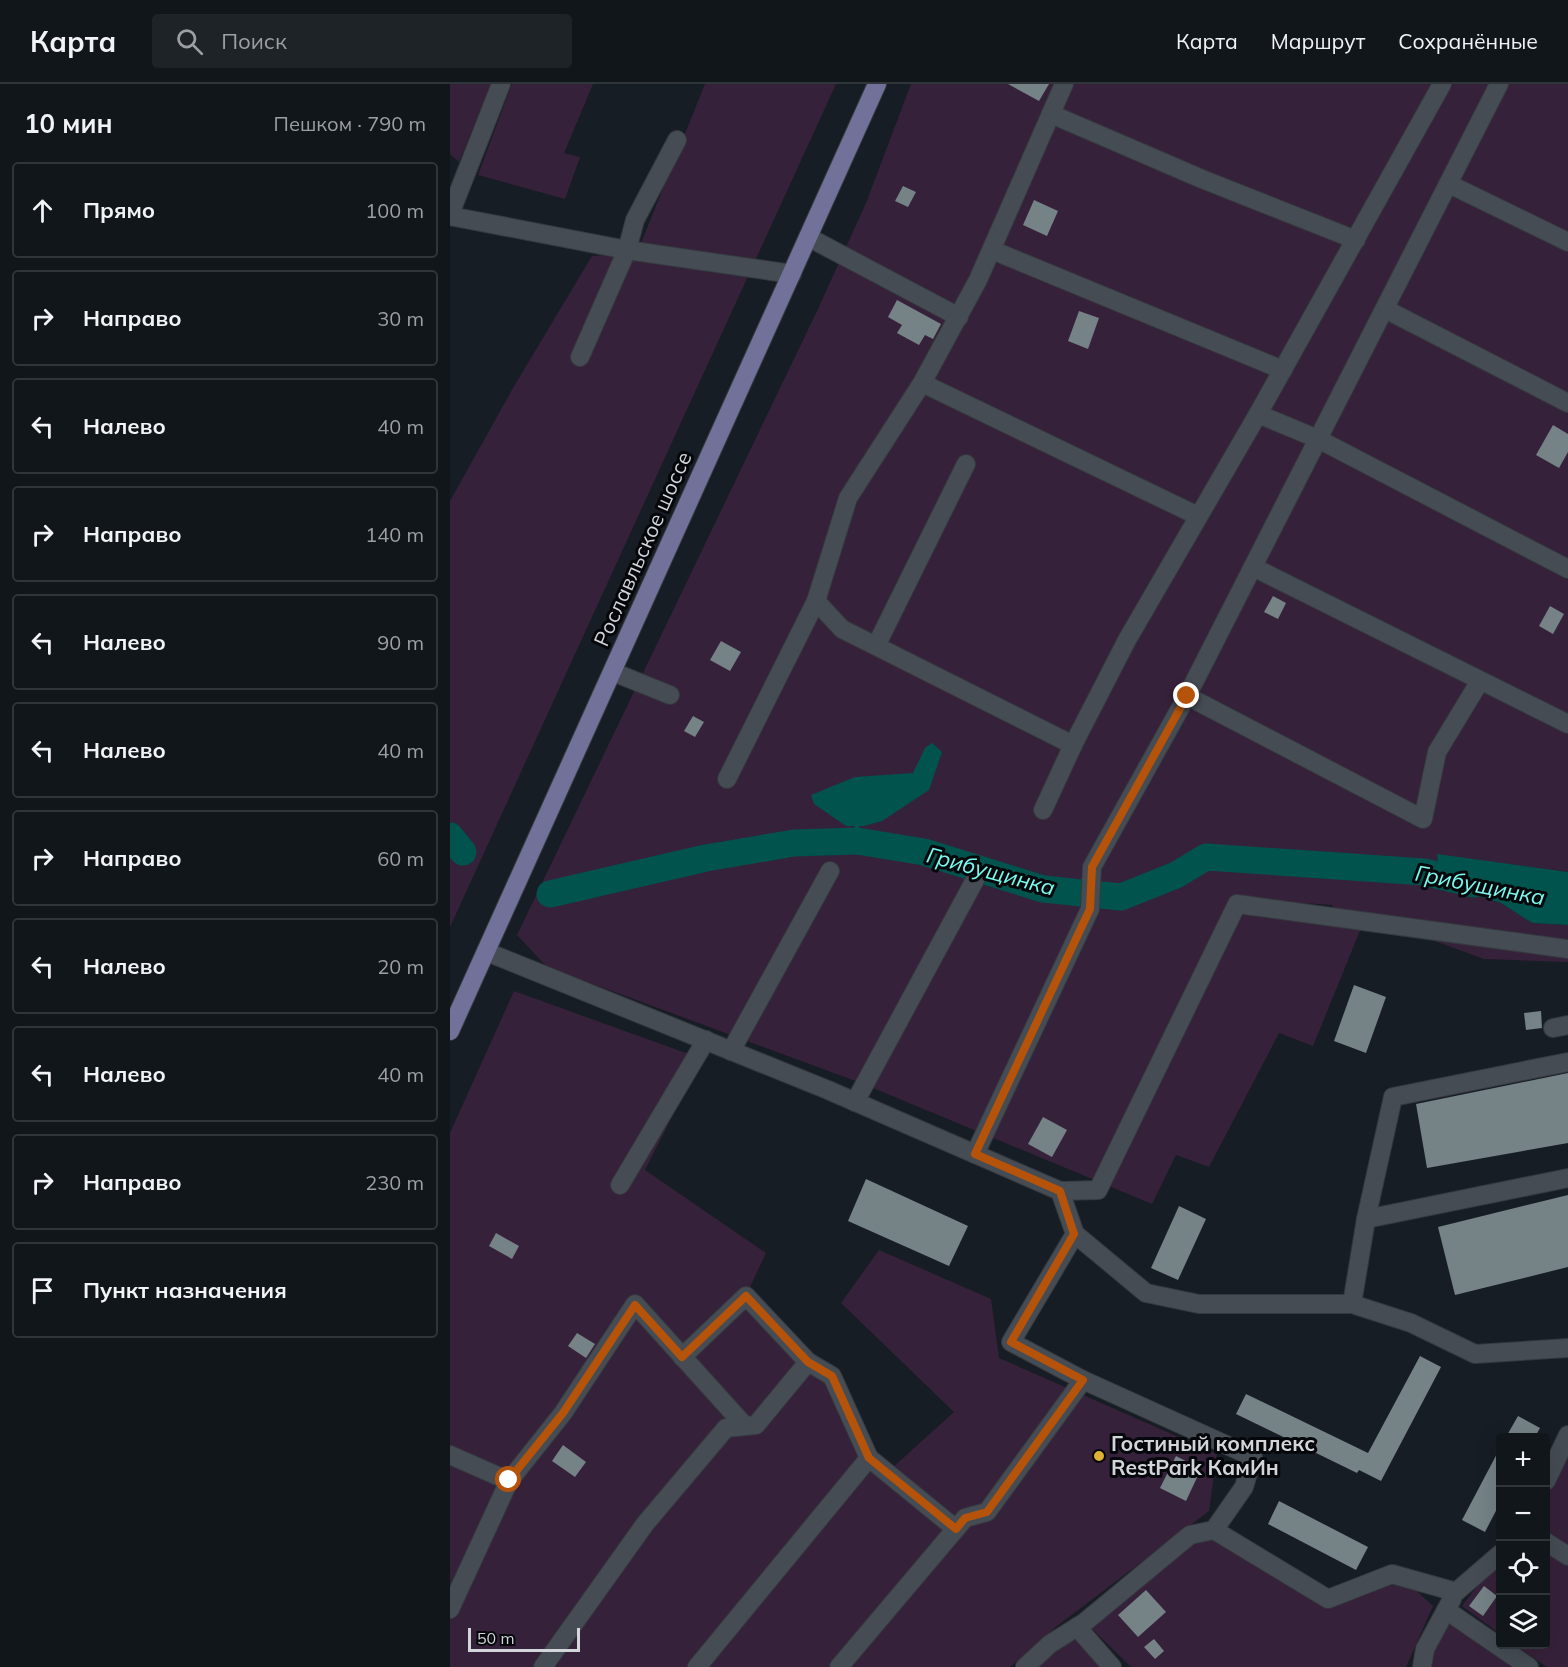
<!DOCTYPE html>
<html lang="ru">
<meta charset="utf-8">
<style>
:root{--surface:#11161b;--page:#1e2328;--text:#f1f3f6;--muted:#9c9fa3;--line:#30353a}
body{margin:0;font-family:Mulish,sans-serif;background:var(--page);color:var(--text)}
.controls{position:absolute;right:18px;bottom:18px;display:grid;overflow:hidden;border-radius:6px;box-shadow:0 6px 24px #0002}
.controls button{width:54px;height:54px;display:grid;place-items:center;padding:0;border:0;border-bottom:2px solid var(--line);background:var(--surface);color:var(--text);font:30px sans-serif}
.scale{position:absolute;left:18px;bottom:15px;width:112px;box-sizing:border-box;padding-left:6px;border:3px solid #d2d6db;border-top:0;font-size:16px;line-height:21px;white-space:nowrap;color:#d2d6db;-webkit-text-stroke:4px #05070a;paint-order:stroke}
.stop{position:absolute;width:18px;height:18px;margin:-14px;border:4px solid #b45309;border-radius:50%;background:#fff}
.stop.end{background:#b45309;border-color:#fff;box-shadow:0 2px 6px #0008}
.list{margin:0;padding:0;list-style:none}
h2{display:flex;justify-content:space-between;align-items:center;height:78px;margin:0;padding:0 24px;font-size:26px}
h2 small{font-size:20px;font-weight:400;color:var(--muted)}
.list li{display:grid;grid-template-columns:39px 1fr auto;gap:18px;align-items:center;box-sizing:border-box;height:96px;margin:0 12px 12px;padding:0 12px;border:2px solid var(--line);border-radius:6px}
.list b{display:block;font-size:22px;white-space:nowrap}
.list em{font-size:20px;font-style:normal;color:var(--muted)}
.icon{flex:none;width:33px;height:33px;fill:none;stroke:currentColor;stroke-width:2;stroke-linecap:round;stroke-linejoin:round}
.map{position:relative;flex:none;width:1118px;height:1583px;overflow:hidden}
header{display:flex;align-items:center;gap:36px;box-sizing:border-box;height:84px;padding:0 30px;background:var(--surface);border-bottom:2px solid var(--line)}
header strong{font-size:28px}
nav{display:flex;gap:33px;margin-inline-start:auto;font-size:21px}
.search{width:420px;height:54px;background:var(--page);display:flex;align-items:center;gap:15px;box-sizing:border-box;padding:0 21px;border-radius:6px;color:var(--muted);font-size:22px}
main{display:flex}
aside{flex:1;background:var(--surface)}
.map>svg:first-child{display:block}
.green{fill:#36213a}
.water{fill:#01534e}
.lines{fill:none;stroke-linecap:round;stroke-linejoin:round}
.stream{stroke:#01534e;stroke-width:4.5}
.river{stroke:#01534e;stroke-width:27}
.building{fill:#758286}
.minor-casing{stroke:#35393e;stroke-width:20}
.major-casing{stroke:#35393e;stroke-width:20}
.minor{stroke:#454c54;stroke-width:18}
.major{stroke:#71719a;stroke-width:18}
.route{stroke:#b45309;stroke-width:8}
.poi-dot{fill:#deb133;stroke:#05070a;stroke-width:2}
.labels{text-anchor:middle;stroke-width:6;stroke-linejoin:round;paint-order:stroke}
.street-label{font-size:21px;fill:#d2d6db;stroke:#05070a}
.poi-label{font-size:21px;font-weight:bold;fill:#d2d6db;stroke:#05070a;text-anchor:start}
.water-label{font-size:22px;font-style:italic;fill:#79faef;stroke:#05070a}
</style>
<header>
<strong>Карта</strong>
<div class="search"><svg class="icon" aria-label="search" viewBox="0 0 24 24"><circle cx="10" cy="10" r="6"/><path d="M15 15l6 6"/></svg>Поиск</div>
<nav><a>Карта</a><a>Маршрут</a><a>Сохранённые</a></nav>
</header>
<main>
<aside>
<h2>10 мин<small>Пешком · 790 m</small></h2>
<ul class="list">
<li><svg class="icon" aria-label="ahead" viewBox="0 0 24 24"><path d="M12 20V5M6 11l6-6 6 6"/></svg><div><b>Прямо</b></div><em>100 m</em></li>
<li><svg class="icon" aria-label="right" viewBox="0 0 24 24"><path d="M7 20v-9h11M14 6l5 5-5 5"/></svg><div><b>Направо</b></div><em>30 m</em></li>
<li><svg class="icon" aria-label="left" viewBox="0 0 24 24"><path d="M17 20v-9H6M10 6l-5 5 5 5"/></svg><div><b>Налево</b></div><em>40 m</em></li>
<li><svg class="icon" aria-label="right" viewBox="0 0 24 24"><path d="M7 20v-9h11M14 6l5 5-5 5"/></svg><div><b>Направо</b></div><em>140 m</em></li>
<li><svg class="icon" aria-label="left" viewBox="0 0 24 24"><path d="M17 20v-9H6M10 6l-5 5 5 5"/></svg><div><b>Налево</b></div><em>90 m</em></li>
<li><svg class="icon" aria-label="left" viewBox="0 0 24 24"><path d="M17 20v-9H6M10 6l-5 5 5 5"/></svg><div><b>Налево</b></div><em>40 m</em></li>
<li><svg class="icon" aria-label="right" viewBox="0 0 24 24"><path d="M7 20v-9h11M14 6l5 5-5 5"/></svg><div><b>Направо</b></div><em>60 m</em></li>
<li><svg class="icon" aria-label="left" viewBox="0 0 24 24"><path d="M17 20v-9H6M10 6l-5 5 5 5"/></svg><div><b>Налево</b></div><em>20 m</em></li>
<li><svg class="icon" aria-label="left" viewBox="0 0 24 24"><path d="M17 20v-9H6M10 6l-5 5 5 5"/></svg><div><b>Налево</b></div><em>40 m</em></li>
<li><svg class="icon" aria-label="right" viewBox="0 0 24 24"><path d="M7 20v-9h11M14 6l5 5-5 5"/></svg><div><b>Направо</b></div><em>230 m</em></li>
<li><svg class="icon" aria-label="arrive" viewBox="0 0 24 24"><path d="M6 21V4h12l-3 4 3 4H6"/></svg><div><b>Пункт назначения</b></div></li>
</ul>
</aside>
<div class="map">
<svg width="1118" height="1583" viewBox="0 0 1118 1583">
<rect width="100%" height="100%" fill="#171d24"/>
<g class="green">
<path d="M 0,0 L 41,0 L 9,78 L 0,70 Z"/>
<path d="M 62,0 L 143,0 L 114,69 L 130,73 L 115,115 L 28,91 Z"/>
<path d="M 255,0 L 386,0 L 0,843 L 0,417 L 63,304 L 142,172 L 187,169 Z"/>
<path d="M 461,0 L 1118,0 L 1118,475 L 1111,487 L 1118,491 L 1118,788 L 987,771 L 989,799 L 1051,819 L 1082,839 L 1118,841 L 1118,878 L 1034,875 L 916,832 L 863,962 L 829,949 L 759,1083 L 726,1071 L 702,1120 L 659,1102 L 791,825 L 883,827 L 882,821 L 782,814 L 647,1097 L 411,999 L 97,883 L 67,851 L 368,225 L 416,119 Z"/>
<path d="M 64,907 L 233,968 L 253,972 L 195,1086 L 316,1169 L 299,1205 L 384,1289 L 427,1375 L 441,1385 L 504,1328 L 391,1219 L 429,1166 L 541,1215 L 549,1274 L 767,1370 L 759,1427 L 607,1542 L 560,1583 L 0,1583 L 0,1049 Z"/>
<path d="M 1118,1359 L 1118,1469 L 1096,1454 L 1096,1399 Z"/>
<path d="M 755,1451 L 809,1476 L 881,1524 L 945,1487 L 983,1522 L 956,1583 L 681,1583 L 636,1539 Z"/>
<path d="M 1096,1468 L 1118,1482 L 1118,1583 L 1097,1583 L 1065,1561 L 1096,1560 Z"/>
<path d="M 1050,1472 L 1050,1550 L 1012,1522 Z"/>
<path d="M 998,1532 L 1075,1583 L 978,1583 Z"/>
<path d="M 622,1548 L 650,1583 L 582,1583 Z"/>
</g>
<g class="water">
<path d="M 482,659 L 492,668 L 479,706 L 432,737 L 414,742 L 396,742 L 364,720 L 361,711 L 405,693 L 463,689 L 475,664 Z"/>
<path d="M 987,770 L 1118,788 L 1118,841 L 1082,839 L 1051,819 L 989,799 Z"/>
</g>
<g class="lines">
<path class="stream" d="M 407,757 L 407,737"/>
<g class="river">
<path d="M 0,752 L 13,768"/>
<path d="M 100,810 L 256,774 L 344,759 L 407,757 L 474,768 L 593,805 L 671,813 L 726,791 L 756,773 L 974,788 L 1024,800"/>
</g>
</g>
<g class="building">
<path d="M 558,0 L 599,0 L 589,17 Z"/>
<path d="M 453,102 L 466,108 L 458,123 L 445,117 Z"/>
<path d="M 584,116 L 608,127 L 597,152 L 573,141 Z"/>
<path d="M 447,216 L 491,240 L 483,255 L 475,251 L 469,261 L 447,249 L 452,241 L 438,233 Z"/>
<path d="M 629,227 L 649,234 L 638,265 L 618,257 Z"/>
<path d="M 1103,341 L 1118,350 L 1118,368 L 1109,384 L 1086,371 Z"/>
<path d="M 823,512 L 836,519 L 828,535 L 814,528 Z"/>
<path d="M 1100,522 L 1114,530 L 1103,550 L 1089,542 Z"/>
<path d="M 271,557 L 291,568 L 280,587 L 260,576 Z"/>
<path d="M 243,632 L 254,638 L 245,653 L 234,647 Z"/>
<path d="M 904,901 L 936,913 L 916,969 L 884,957 Z"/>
<path d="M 1091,927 L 1092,944 L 1076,946 L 1074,929 Z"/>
<path d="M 1118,989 L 1118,1059 L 977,1084 L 966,1020 Z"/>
<path d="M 593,1033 L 617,1046 L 602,1073 L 578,1060 Z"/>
<path d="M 416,1095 L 518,1142 L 499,1182 L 398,1137 Z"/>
<path d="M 1118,1111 L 1118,1183 L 1005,1211 L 988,1143 Z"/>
<path d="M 729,1122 L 756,1135 L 728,1196 L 701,1184 Z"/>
<path d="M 46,1149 L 69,1162 L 62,1175 L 39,1162 Z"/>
<path d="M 127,1249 L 145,1260 L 136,1274 L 118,1262 Z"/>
<path d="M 970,1272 L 991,1283 L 931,1397 L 909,1386 L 907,1389 L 786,1330 L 796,1310 L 918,1369 Z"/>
<path d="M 1068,1332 L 1090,1344 L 1085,1353 L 1056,1353 Z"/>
<path d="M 113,1361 L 136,1378 L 125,1393 L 102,1377 Z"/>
<path d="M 1050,1364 L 1050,1419 L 1035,1448 L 1012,1436 Z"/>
<path d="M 726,1372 L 751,1385 L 736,1417 L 710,1404 Z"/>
<path d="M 829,1417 L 918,1463 L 906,1486 L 818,1440 Z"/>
<path d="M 1034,1502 L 1047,1512 L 1033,1532 L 1019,1522 Z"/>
<path d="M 696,1506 L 716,1528 L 688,1553 L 668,1531 Z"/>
<path d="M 704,1555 L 714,1567 L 705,1575 L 694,1563 Z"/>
</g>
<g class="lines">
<g class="minor-casing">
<g id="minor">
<path d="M 601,30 L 752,95 L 906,156"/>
<path d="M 999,100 L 1118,158"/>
<path d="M 0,130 L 51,0"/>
<path d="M 0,132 L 177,166 L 342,190"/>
<path d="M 358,153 L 509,233"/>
<path d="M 542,166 L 833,286"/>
<path d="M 935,225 L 1118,319"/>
<path d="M 130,273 L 177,166 L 185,136 L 227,56"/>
<path d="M 472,299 L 528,196 L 614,0"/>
<path d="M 808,330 L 992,0"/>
<path d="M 748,432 L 472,299 L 398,414 L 366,517 L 392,545 L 623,661 L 677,556 L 808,330 L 868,355 L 1118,485"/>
<path d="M 803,483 L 1118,640"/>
<path d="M 426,562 L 516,380"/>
<path d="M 163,588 L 220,611"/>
<path d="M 737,612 L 973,735 L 987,668 L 1030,597"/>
<path d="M 277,695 L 366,517"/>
<path d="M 593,726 L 623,661"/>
<path d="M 37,868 L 378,1006 L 610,1107 L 625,1150 L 696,1209 L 749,1220 L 902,1220 L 961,1239 L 1025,1270 L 1118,1264"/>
<path d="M 1103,944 L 1118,941"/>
<path d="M 281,967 L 380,787"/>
<path d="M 1118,978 L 943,1013 L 916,1135 L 1118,1094"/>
<path d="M 405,1018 L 526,794"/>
<path d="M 525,1070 L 640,825 L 642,783 L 737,612 L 1049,0"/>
<path d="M 170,1101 L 256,956"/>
<path d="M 610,1107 L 648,1106 L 787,820 L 1118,865"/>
<path d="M 625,1150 L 561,1258 L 633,1296 L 803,1373 L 794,1403 L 764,1446 L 878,1515 L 942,1490 L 1006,1508 L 1050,1470"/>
<path d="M 902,1220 L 916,1135"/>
<path d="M 232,1273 L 296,1212 L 358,1278"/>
<path d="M 0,1371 L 59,1397"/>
<path d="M 419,1374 L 506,1445"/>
<path d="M 1096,1397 L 1118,1351"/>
<path d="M 1096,1458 L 1118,1472"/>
<path d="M 0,1525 L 59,1397 L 113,1329 L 185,1220 L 295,1342"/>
<path d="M 996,1526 L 1079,1583"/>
<path d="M 627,1543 L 662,1583"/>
<path d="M 93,1583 L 195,1440 L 276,1344 L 306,1341 L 358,1278 L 382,1292 L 419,1374 L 247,1583"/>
<path d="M 389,1583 L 515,1434 L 537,1428 L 633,1296"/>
<path d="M 575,1583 L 600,1560 L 635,1538 L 740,1451 L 764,1446"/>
<path d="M 972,1583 L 975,1565 L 1002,1515"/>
</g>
</g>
<g class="major-casing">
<path id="major" d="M 0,947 L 427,0"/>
</g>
<use href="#minor" class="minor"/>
<use href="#major" class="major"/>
</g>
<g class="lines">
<path class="route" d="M 59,1396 L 113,1329 L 185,1221 L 232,1273 L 296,1212 L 358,1278 L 382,1292 L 419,1374 L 506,1445 L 515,1434 L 537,1428 L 633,1296 L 561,1258 L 624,1150 L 610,1107 L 525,1070 L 640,825 L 642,783 L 737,612"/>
</g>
<circle class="poi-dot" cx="649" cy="1372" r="6"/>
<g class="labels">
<g class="street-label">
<text transform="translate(193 465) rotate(-66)" y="7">Рославльское шоссе</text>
</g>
<g class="poi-label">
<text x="661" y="1367">Гостиный комплекс<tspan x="661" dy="24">RestPark КамИн</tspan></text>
</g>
<g class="water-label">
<text transform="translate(541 787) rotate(15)" y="8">Грибущинка</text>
<text transform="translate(1030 801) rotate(11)" y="8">Грибущинка</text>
</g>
</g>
</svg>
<div class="controls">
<button>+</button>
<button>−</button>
<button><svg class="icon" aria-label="locate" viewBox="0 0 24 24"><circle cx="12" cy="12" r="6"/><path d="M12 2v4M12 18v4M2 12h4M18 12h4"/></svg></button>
<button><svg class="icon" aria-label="layers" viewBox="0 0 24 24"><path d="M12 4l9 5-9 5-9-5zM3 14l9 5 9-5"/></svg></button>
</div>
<div class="scale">50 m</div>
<div class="stop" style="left:59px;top:1396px"></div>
<div class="stop end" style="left:737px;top:612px"></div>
</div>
</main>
